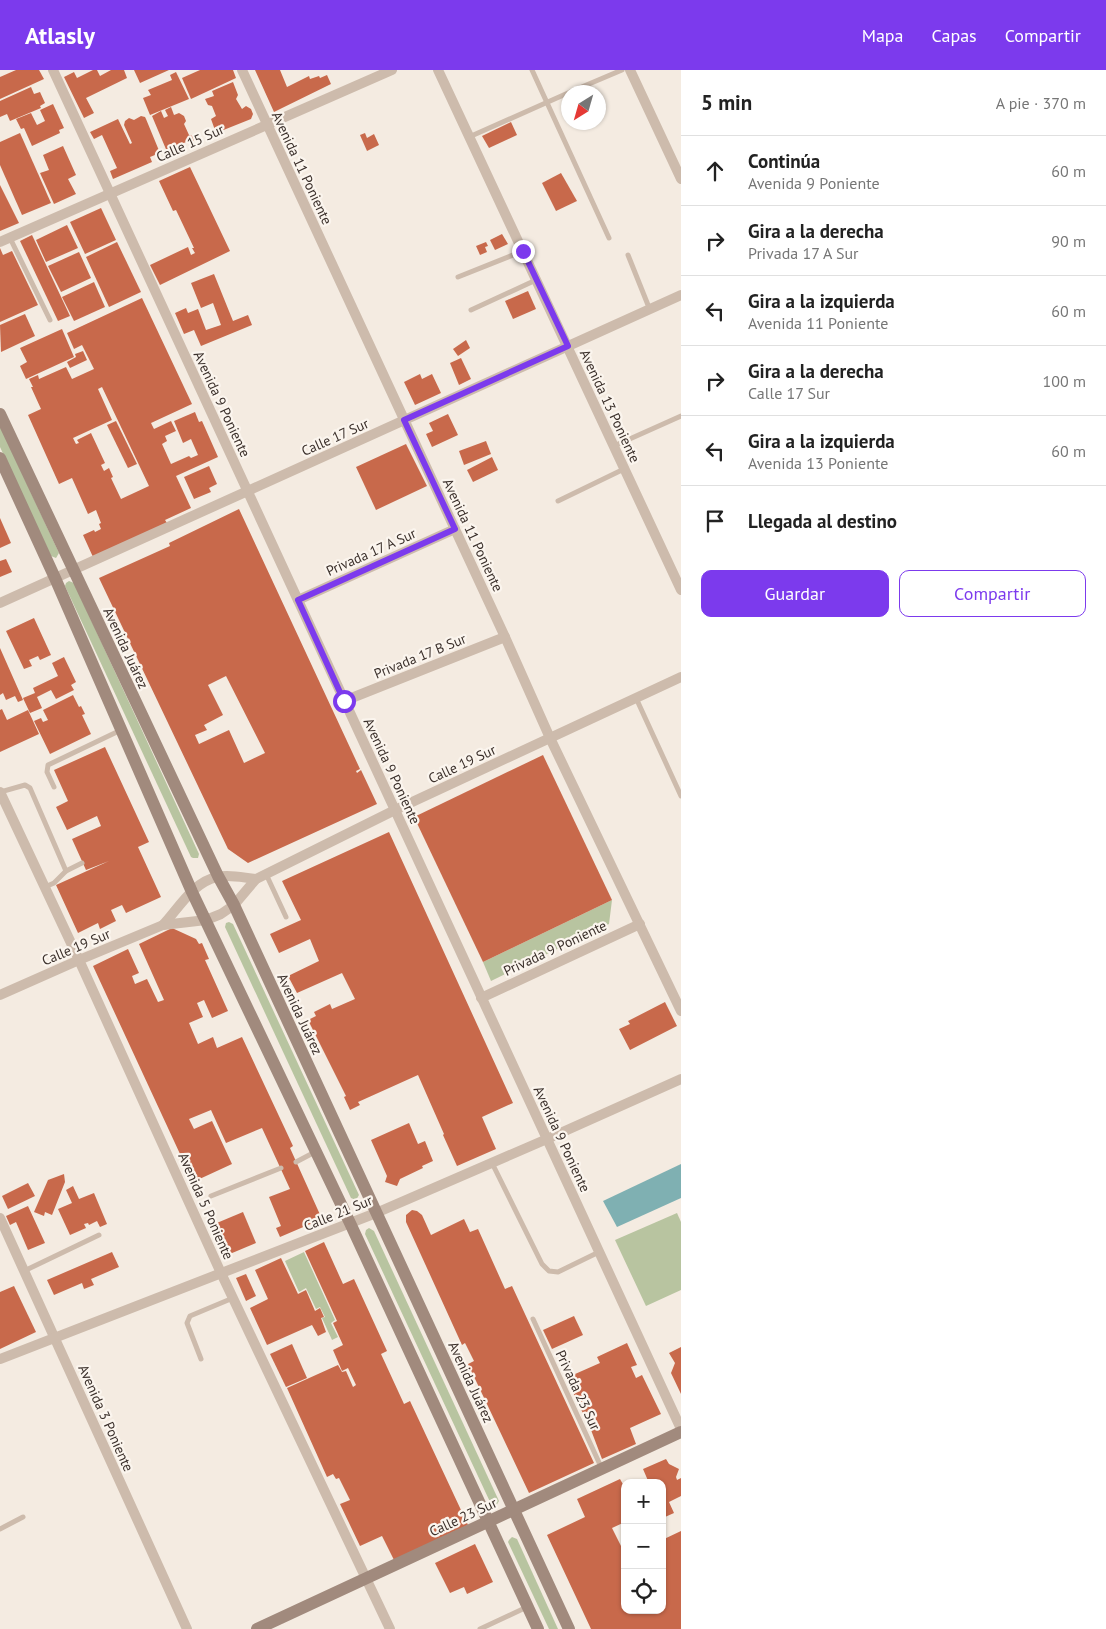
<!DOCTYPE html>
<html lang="es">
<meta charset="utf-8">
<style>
:root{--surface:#fff;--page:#f6f6f6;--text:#222;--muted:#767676;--line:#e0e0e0;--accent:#7c3aed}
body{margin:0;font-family:"PT Sans",sans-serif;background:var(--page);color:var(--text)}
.controls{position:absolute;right:15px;bottom:15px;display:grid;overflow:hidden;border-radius:10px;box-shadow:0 1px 4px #0004}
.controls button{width:45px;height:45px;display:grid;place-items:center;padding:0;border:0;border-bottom:1px solid var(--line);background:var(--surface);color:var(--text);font:25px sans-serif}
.compass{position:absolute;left:561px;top:15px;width:45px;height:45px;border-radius:50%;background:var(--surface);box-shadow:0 1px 4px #0004;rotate:217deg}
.stop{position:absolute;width:15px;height:15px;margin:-11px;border:4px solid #7c3aed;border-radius:50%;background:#fff}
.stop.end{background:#7c3aed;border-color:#fff;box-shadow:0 1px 5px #0008}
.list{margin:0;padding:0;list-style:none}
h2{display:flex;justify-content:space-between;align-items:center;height:65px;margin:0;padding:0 20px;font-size:21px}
h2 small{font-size:16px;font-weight:400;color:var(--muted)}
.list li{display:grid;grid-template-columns:32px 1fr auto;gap:15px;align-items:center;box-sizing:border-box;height:70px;padding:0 20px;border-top:1px solid var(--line)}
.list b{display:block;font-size:19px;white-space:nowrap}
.list p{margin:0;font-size:16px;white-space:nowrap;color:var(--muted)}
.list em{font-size:16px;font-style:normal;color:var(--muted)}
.actions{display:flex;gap:10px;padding:15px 20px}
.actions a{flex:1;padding:11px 0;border:1px solid var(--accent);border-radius:10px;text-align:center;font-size:18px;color:var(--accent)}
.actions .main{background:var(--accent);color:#fff}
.icon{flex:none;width:28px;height:28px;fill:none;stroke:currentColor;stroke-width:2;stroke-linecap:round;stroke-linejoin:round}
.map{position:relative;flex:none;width:681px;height:1559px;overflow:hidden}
header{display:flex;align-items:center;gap:30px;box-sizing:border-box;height:70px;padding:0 25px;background:var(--accent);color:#fff}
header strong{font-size:24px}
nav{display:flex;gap:28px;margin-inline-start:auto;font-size:18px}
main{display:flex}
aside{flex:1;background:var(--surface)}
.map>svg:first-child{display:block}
.green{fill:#b8c4a0}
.water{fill:#7fb0b2}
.building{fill:#c8694b;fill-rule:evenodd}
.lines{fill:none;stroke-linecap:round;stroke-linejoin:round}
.lane{stroke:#cdbbac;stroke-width:5}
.street{stroke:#cdbbac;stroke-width:10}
.secondary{stroke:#a18a7d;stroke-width:12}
.route{stroke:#7c3aed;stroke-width:6}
.labels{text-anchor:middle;stroke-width:4.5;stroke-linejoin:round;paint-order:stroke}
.street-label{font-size:14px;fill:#3b302b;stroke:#fbf5ee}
</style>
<header>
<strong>Atlasly</strong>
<nav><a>Mapa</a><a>Capas</a><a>Compartir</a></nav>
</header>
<main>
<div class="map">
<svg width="681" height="1559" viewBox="0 0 681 1559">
<rect width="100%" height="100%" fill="#f4ebe1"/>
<g class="green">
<path d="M 0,356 L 59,483 L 56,488 L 51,486 L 0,377 Z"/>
<path d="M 69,511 L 74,513 L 199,784 L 198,788 L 193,788 L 191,787 L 65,516 L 66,513 Z"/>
<path d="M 612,830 L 609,854 L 491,911 L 483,892 Z"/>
<path d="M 229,852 L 233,854 L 359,1125 L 356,1130 L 351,1128 L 225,857 L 226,853 Z"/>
<path d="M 677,1143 L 681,1152 L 681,1220 L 646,1236 L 615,1170 Z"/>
<path d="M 369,1158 L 374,1161 L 499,1431 L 496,1436 L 491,1434 L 365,1164 L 366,1160 Z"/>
<path d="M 304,1182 L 335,1250 L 331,1253 L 338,1267 L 332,1270 L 322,1248 L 325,1247 L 320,1237 L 316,1239 L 306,1218 L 299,1222 L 285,1191 Z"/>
<path d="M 512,1467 L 517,1469 L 558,1559 L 549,1559 L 508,1472 L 509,1470 Z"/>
</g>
<path class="water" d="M 681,1094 L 681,1128 L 617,1157 L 603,1131 Z"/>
<g class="building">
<path d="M 16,0 L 39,0 L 44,9 L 0,29 L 0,7 Z"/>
<path d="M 93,0 L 97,0 L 100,6 L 111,0 L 124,0 L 127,8 L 86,28 L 94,43 L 84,48 L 64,7 L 74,2 L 77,8 Z"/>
<path d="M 134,0 L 169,0 L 140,13 Z"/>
<path d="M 200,0 L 233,0 L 236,8 L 191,29 L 182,8 Z"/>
<path d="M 255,0 L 280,0 L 287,17 L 309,6 L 310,9 L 319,6 L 320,8 L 327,5 L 331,14 L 274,42 Z"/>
<path d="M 176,2 L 189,29 L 150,45 L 143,28 L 151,25 L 148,20 L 172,10 L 170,5 Z"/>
<path d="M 233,12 L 238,25 L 236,29 L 242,39 L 246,36 L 251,39 L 253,44 L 251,49 L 216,63 L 211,49 L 216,46 L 212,36 L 208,35 L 205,29 L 214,26 L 212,21 Z"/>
<path d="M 31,17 L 34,24 L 40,22 L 45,33 L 40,36 L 41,38 L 10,51 L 7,44 L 0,47 L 0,31 Z"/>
<path d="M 53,34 L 64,58 L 59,60 L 60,63 L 32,76 L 24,58 L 21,59 L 16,49 L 31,43 L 37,55 L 45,51 L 40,40 Z"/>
<path d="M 171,37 L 174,45 L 179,43 L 184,46 L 186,51 L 184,54 L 189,65 L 193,66 L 195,69 L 192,74 L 189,74 L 186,72 L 175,77 L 177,80 L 168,84 L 152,46 L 161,41 L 164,48 L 168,46 L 165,40 Z"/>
<path d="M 141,46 L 145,47 L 146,49 L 160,83 L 150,87 L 152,92 L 113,109 L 110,101 L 117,98 L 102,65 L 94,69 L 90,62 L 118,49 L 130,74 L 132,73 L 124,55 L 125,51 L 129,48 L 134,50 Z"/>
<path d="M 511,52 L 517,65 L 489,78 L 482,66 Z"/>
<path d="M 20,63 L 51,133 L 22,145 L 0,95 L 0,72 Z"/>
<path d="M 365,63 L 367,68 L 374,64 L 379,75 L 367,81 L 360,65 Z"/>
<path d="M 63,76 L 76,105 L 68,109 L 76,124 L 54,134 L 40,103 L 49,100 L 43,85 Z"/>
<path d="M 190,97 L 230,181 L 160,215 L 150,195 L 188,177 L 191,185 L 195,183 L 192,178 L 194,178 L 176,140 L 173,141 L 159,111 Z"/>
<path d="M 561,103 L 577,131 L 556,141 L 542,113 Z"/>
<path d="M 0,115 L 19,153 L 0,161 Z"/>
<path d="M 101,138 L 116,170 L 85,184 L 70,152 Z"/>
<path d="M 67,155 L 78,178 L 46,192 L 36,170 Z"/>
<path d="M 502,164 L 508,174 L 495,180 L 490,170 Z"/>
<path d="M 32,165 L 70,246 L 58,251 L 20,171 Z"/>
<path d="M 117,172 L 141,222 L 109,237 L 86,187 Z"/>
<path d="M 486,172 L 488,176 L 485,177 L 487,182 L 480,185 L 476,176 Z"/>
<path d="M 0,178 L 3,185 L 12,181 L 38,235 L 0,252 Z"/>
<path d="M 79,182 L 91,208 L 61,222 L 48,196 Z"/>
<path d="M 214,204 L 233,251 L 248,245 L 252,255 L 201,276 L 194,260 L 184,264 L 175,243 L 186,238 L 188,243 L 198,239 L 206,260 L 221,255 L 213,233 L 201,238 L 191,213 Z"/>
<path d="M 94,212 L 105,237 L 74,251 L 62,227 Z"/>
<path d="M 528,221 L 536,239 L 513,249 L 505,231 Z"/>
<path d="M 142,228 L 192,334 L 151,353 L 154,359 L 171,351 L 176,361 L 165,366 L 167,371 L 162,374 L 171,394 L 189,386 L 191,388 L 198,385 L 191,369 L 183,373 L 174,351 L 195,342 L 199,352 L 202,351 L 218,387 L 176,406 L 191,438 L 165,450 L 167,453 L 93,487 L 83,465 L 94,460 L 95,462 L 101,459 L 99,454 L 101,453 L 96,440 L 88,444 L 72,408 L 59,414 L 28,345 L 41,339 L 31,317 L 33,317 L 29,309 L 38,305 L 39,309 L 66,297 L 72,309 L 94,299 L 82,275 L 74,279 L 67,263 ZM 102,317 L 149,416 L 121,429 L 111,408 L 113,407 L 109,398 L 104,401 L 101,395 L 105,393 L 91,363 L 77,370 L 79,373 L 76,374 L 73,368 L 112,350 L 98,319 Z"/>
<path d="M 25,244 L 35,266 L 1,282 L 0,255 Z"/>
<path d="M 62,259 L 74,287 L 26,309 L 20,296 L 27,292 L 20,278 Z"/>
<path d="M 466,270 L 470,278 L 458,286 L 453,279 Z"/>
<path d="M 83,281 L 87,290 L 70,298 L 67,292 L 76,287 L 75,284 Z"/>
<path d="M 461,288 L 471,309 L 459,315 L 450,293 Z"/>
<path d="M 420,304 L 422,309 L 432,304 L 441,323 L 415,335 L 404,312 Z"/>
<path d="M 448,344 L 458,365 L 432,377 L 426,364 L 433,361 L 429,353 Z"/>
<path d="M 116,351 L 137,394 L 128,398 L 107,355 Z"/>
<path d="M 486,371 L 491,384 L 464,395 L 459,381 Z"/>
<path d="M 406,374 L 427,416 L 376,440 L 356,397 Z"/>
<path d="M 492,387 L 498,400 L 473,412 L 467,400 Z"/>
<path d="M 209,396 L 217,414 L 209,418 L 211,422 L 194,429 L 184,407 Z"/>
<path d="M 239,439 L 360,699 L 356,701 L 357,703 L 361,700 L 377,734 L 248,793 L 228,779 L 99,508 L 170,476 L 169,473 ZM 226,606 L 265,683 L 244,693 L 229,660 L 199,674 L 195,665 L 207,660 L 204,655 L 223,645 L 208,615 Z"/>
<path d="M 0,448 L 11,473 L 0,478 Z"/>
<path d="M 6,489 L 12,502 L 0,507 L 0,491 Z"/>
<path d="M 34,548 L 51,585 L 40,590 L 38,586 L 29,590 L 32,596 L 24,599 L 6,561 Z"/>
<path d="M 0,578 L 23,630 L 18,632 L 15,626 L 6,630 L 3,623 L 0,625 Z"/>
<path d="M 64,587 L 76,612 L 71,615 L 74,620 L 56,629 L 51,620 L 37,627 L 42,638 L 30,643 L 23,628 L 35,623 L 33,618 L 58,606 L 52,593 Z"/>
<path d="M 73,625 L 79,637 L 81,636 L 85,644 L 82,645 L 91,664 L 50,684 L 34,651 L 41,648 L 43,652 L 48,650 L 43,640 Z"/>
<path d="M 2,639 L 7,650 L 28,640 L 39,664 L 0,682 L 0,640 Z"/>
<path d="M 105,677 L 149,772 L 138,777 L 161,827 L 126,843 L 122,835 L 111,840 L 116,851 L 100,859 L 98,853 L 78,863 L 56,815 L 109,791 L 86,800 L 72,769 L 101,756 L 97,746 L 67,760 L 56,737 L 68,731 L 54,700 Z"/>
<path d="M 543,685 L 612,830 L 483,892 L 414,747 Z"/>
<path d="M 389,762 L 513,1033 L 482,1047 L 496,1079 L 457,1096 L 443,1065 L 444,1064 L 418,1005 L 358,1032 L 360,1035 L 350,1040 L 344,1027 L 346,1026 L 308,950 L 316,946 L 314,942 L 330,934 L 332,939 L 355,929 L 342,903 L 297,923 L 288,906 L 319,891 L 310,869 L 279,883 L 270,864 L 301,850 L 282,811 Z"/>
<path d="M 172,858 L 196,869 L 199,874 L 202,873 L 209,889 L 205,890 L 228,941 L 212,948 L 204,930 L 197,933 L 203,947 L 189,953 L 198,974 L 213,967 L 217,978 L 242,967 L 293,1076 L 290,1078 L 322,1149 L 280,1167 L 276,1158 L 281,1156 L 269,1127 L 290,1119 L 262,1058 L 226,1073 L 211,1040 L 189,1049 L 194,1059 L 212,1051 L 232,1094 L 193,1112 L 93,896 L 128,879 L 139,903 L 132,906 L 135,914 L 147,909 L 158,932 L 164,930 L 139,874 Z"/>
<path d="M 665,932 L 677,956 L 630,980 L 619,959 L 630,954 L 628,951 Z"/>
<path d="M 409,1053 L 418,1074 L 425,1071 L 433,1091 L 422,1096 L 423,1098 L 400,1109 L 397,1116 L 385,1112 L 387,1106 L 371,1070 Z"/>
<path d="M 64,1104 L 65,1112 L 52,1145 L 45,1142 L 44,1146 L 34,1142 L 48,1110 Z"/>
<path d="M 28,1113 L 35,1126 L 8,1139 L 2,1126 Z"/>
<path d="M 73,1116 L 79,1129 L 94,1123 L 107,1154 L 100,1157 L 97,1151 L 89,1155 L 88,1153 L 84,1154 L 86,1158 L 70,1165 L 58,1139 L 72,1133 L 66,1120 Z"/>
<path d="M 28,1136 L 45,1173 L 28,1180 L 16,1152 L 10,1155 L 6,1146 Z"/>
<path d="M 412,1140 L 417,1141 L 422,1145 L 431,1165 L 464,1149 L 470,1162 L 478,1159 L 505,1219 L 512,1216 L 594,1393 L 529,1423 L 468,1294 L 474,1291 L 465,1273 L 462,1275 L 406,1152 L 406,1145 Z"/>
<path d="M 243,1142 L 256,1173 L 225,1186 L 212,1155 Z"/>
<path d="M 324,1172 L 343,1214 L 354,1209 L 387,1281 L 381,1284 L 404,1334 L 410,1331 L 468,1455 L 394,1490 L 382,1466 L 360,1476 L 340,1434 L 350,1430 L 339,1408 L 336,1409 L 333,1404 L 327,1407 L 287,1318 L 338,1295 L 342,1302 L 346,1301 L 353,1317 L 356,1315 L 348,1298 L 342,1301 L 333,1280 L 343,1275 L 333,1253 L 337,1251 L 305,1181 Z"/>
<path d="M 112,1182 L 119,1197 L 91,1209 L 94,1215 L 84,1219 L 82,1213 L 54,1225 L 47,1210 Z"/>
<path d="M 281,1188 L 298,1224 L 306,1220 L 315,1241 L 320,1238 L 324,1247 L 321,1248 L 326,1262 L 318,1266 L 312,1255 L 267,1275 L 250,1238 L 268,1229 L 255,1200 Z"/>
<path d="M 246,1204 L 256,1226 L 246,1231 L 236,1208 Z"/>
<path d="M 14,1216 L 36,1262 L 0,1279 L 0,1222 Z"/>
<path d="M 574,1246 L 583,1265 L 552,1279 L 543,1260 Z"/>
<path d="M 627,1273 L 637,1295 L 631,1297 L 636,1308 L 642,1305 L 661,1344 L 630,1358 L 636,1374 L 602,1389 L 591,1360 L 566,1308 L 600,1293 L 597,1287 Z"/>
<path d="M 292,1274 L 307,1308 L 286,1317 L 270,1284 Z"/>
<path d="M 681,1277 L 681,1324 L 671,1303 L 675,1293 L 669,1283 Z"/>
<path d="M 666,1389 L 669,1394 L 679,1399 L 676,1407 L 677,1410 L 681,1408 L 681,1426 L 669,1432 L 674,1443 L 665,1447 L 662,1441 L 662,1413 L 649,1413 L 643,1399 Z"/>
<path d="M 620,1409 L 625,1418 L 625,1452 L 612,1458 L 625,1484 L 625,1540 L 662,1540 L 662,1470 L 681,1461 L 681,1559 L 591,1559 L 547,1465 L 585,1447 L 577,1429 Z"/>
<path d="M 475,1474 L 493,1512 L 467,1524 L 464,1517 L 450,1523 L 435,1493 Z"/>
</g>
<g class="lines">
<g class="lane">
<path d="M 532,0 L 609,168"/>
<path d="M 570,22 L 622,0"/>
<path d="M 469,67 L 568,23"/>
<path d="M 10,168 L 50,250"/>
<path d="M 628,185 L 650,240"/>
<path d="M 458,207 L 523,181"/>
<path d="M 471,240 L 536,210"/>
<path d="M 614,376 L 681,346"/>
<path d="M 558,431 L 624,399"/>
<path d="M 636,628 L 681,726"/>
<path d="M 54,717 L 47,702 L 48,695 L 121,660"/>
<path d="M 0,722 L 25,715 L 30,718 L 66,801 L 54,813 L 45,817"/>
<path d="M 66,801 L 82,793"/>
<path d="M 266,804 L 286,847"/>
<path d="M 296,1092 L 315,1082"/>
<path d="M 492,1093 L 542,1194 L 549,1201 L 558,1202 L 599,1182"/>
<path d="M 211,1126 L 281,1098"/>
<path d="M 24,1201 L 99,1165"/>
<path d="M 533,1249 L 602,1399"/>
<path d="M 201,1289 L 187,1253 L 190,1246 L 233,1228"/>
<path d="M 0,1459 L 23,1447"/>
<path d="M 480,1559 L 527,1537"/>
</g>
<g class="street">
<path d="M 53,0 L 681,1359"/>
<path d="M 242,0 L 505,567 L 550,668 L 681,941"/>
<path d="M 438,0 L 681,520"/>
<path d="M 630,0 L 681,109"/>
<path d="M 0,172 L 392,0"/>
<path d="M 298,530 L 455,459"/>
<path d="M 0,533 L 681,225"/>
<path d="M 344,631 L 505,567"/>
<path d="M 0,722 L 79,890 L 221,1203 L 390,1559"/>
<path d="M 163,855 C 179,838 193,812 217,807 C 230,804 244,808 256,809"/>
<path d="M 0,925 L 79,890 L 163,855 L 206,850 L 221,844 L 234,835 L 256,809 L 395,740 L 681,607"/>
<path d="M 481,928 L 640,854"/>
<path d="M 0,1148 L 187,1559"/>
<path d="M 0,1289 L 376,1143 L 547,1069 L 681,1009"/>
</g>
<g class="secondary">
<path d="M 0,344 L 218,806 L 234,835 L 569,1559"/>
<path d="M 0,388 L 55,508 L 192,822 L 350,1153 L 538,1559"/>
<path d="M 257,1559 L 681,1362"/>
</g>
</g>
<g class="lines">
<path class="route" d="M 344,631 L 298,530 L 455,459 L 404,350 L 568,276 L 523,181"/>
</g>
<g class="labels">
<g class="street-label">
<text transform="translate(190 73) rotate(-24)" y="5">Calle 15 Sur</text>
<text transform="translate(302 98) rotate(65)" y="5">Avenida 11 Poniente</text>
<text transform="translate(222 334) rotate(65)" y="5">Avenida 9 Poniente</text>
<text transform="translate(610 336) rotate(65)" y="5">Avenida 13 Poniente</text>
<text transform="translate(335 367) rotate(-24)" y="5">Calle 17 Sur</text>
<text transform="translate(473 465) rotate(65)" y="5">Avenida 11 Poniente</text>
<text transform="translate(371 482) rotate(-24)" y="5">Privada 17 A Sur</text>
<text transform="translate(126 578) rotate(65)" y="5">Avenida Juárez</text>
<text transform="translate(420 586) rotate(-22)" y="5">Privada 17 B Sur</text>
<text transform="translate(462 694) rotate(-25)" y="5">Calle 19 Sur</text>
<text transform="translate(392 701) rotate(65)" y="5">Avenida 9 Poniente</text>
<text transform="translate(76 877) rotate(-23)" y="5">Calle 19 Sur</text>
<text transform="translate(555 878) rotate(-25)" y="5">Privada 9 Poniente</text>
<text transform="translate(300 944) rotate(65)" y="5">Avenida Juárez</text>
<text transform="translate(562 1069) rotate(65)" y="5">Avenida 9 Poniente</text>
<text transform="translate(206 1136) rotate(66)" y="5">Avenida 5 Poniente</text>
<text transform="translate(338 1143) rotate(-22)" y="5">Calle 21 Sur</text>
<text transform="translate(471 1312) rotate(65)" y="5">Avenida Juárez</text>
<text transform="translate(578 1320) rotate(65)" y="5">Privada 23 Sur</text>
<text transform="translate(106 1348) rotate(66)" y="5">Avenida 3 Poniente</text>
<text transform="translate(463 1447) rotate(-25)" y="5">Calle 23 Sur</text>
</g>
</g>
</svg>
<div class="controls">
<button>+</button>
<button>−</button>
<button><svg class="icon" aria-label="locate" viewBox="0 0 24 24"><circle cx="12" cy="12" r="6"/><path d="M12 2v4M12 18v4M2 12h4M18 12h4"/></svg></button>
</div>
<svg class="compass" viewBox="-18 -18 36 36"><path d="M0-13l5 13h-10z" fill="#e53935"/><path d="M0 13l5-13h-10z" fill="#767676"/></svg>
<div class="stop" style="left:344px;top:631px"></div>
<div class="stop end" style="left:523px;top:181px"></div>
</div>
<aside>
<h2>5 min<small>A pie · 370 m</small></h2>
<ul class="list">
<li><svg class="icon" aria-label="ahead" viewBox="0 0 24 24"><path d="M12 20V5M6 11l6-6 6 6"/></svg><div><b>Continúa</b><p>Avenida 9 Poniente</p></div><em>60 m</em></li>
<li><svg class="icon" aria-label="right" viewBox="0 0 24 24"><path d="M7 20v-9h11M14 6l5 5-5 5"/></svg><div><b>Gira a la derecha</b><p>Privada 17 A Sur</p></div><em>90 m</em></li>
<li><svg class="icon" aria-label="left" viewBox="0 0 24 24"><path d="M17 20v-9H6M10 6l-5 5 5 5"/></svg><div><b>Gira a la izquierda</b><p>Avenida 11 Poniente</p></div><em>60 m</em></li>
<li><svg class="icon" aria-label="right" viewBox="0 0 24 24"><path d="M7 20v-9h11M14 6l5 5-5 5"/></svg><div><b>Gira a la derecha</b><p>Calle 17 Sur</p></div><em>100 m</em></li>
<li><svg class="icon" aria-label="left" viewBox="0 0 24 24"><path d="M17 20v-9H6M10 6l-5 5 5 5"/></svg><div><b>Gira a la izquierda</b><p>Avenida 13 Poniente</p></div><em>60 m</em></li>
<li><svg class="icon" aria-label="arrive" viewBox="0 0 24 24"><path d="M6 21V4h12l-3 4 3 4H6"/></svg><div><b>Llegada al destino</b></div></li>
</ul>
<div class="actions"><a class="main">Guardar</a><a>Compartir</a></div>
</aside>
</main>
